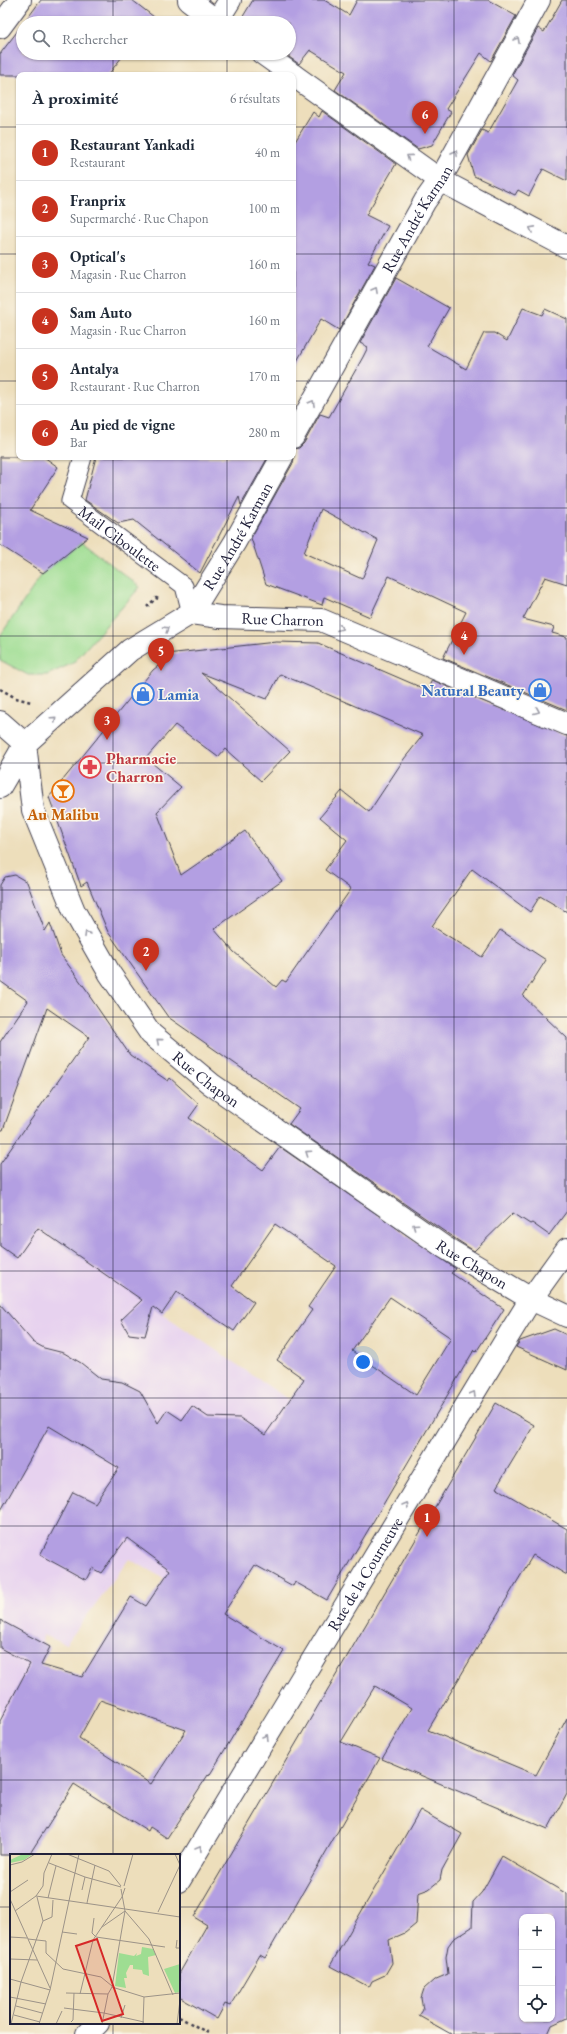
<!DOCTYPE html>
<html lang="fr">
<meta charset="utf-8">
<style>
:root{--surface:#fff;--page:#f2f2f3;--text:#1f2937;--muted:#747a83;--line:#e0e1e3;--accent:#c8321e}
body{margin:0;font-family:"EB Garamond",serif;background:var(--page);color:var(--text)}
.controls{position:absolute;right:12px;bottom:12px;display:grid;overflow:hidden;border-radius:8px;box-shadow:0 1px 3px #0004}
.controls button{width:36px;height:36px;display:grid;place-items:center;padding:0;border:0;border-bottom:1px solid var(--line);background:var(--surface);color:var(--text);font:20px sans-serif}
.you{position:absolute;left:363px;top:1362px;width:14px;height:14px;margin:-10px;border:3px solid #fff;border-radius:50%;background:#1a73e8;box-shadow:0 0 0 6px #1a73e833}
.badge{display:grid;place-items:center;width:26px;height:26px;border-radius:50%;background:var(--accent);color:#fff;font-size:13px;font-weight:700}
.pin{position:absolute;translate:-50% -33px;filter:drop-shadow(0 1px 2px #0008)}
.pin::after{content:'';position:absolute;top:21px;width:14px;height:12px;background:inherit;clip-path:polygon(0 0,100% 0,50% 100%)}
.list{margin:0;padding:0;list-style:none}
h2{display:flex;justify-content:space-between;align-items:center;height:52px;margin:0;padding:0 16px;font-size:17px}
h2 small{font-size:13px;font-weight:400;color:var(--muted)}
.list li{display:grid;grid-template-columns:26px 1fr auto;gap:12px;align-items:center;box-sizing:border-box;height:56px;padding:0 16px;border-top:1px solid var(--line)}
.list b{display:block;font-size:15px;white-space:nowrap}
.list p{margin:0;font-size:13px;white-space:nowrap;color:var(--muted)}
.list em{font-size:13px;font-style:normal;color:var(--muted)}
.icon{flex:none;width:22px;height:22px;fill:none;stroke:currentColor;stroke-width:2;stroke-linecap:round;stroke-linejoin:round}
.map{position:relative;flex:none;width:567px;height:2034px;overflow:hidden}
.search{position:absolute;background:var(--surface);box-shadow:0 1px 3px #0004;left:16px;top:16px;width:280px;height:44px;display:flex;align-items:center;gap:10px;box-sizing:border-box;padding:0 14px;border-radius:22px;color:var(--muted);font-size:15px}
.panel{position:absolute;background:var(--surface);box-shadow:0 1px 3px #0004;left:16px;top:72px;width:280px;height:388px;border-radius:8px}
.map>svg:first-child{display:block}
.built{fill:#e7d2ef}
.green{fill:#9edd92;stroke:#608066}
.building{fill:#b39fe2;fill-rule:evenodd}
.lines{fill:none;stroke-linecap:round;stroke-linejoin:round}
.pedestrian-casing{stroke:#403e4e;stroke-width:19}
.minor-casing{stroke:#403e4e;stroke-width:24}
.path{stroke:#403e4e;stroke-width:2.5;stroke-dasharray:3 3;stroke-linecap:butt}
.pedestrian{stroke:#fff;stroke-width:17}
.minor{stroke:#fff;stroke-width:22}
.oneway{stroke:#9c9ca7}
.grid{fill:none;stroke:#22223b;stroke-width:1;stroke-opacity:0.55}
.labels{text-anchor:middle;stroke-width:3;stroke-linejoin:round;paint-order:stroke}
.street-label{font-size:16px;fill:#22223b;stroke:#fbf7ec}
.shop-label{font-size:16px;font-weight:bold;fill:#366cbe;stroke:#fbf7ec;text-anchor:end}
.health-label{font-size:16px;font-weight:bold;fill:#be3a42;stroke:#fbf7ec;text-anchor:start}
.food-label{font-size:16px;font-weight:bold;fill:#c56008;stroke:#fbf7ec}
.inset-road{fill:none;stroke:#9c9388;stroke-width:1}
.view{fill:#d62828;fill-opacity:0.15;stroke:#d62828;stroke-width:2}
.inset-edge{fill:none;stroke:#22223b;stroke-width:2}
</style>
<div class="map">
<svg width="567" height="2034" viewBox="0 0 567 2034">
<rect width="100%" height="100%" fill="#fbf7ec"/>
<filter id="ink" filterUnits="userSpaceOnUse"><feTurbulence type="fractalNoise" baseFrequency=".025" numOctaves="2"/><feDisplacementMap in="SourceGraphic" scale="8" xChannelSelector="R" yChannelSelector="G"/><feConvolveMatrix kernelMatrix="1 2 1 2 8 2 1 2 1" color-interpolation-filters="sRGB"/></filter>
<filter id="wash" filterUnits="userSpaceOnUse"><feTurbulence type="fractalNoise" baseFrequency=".012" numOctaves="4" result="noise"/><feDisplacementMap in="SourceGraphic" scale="16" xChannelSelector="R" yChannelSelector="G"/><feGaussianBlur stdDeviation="0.9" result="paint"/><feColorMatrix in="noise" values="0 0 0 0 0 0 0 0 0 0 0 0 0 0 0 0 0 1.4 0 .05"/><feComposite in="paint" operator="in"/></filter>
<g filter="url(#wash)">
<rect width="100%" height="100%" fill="#eddebb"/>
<path class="built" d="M 0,1203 L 289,1400 L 165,1579 L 129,1559 L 66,1644 L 43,1635 L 42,1643 L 0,1722 Z"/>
<path class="green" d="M 82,542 L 140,587 L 73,663 L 47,675 L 28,675 L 0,660 L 0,636 L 43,573 Z"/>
<g id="blocks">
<g class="building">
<path d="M 41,0 L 132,0 L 154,17 L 149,23 L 24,23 Z"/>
<path d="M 253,0 L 324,0 L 349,15 L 357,0 L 488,0 L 516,16 L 491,61 L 481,53 L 446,109 L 451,112 L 432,145 L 418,149 L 335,90 L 346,72 L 310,50 L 299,64 L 289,57 L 289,23 L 239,23 Z"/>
<path d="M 562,0 L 567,0 L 567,181 L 543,169 L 529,196 L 518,190 L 515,195 L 474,176 L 468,155 L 482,130 L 488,133 L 518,80 L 512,75 L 538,28 L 544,32 Z"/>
<path d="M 23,24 L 23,53 L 125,53 L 108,75 L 0,75 L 0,54 Z"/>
<path d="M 322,111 L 396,164 L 366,215 L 388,226 L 368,262 L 375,265 L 339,330 L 321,319 L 293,368 L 293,145 L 313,112 L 319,117 Z"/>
<path d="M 396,278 L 449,308 L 427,346 L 466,369 L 484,333 L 494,333 L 507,341 L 523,308 L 542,315 L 545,309 L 567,319 L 567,584 L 545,577 L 523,619 L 554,627 L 552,633 L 567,637 L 567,710 L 443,658 L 466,612 L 389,576 L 370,617 L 324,597 L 322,605 L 266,584 L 251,538 L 293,463 L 294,457 L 293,449 L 299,448 L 304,443 L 320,414 L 329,417 L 363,357 L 368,347 L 360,343 ZM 321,509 L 378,540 L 362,579 L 304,553 Z"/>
<path d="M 0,457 L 44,457 L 58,467 L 30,510 L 88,537 L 43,573 L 0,545 Z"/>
<path d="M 96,457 L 268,457 L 241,505 L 239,497 L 200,573 L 134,520 L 118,523 L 85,500 Z"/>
<path d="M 276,642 L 318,643 L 427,690 L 432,680 L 567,736 L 567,912 L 540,896 L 530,912 L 472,869 L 432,926 L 482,957 L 500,930 L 546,960 L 523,996 L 567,1038 L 567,1211 L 549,1235 L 532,1223 L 530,1224 L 513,1213 L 474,1251 L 451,1236 L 289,1124 L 300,1109 L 168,1017 L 108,932 L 87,882 L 81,886 L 49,797 L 153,670 L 167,659 L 157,655 ZM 201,673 L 267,699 L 280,674 L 423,735 L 404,759 L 369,812 L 342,791 L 320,817 L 347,840 L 325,870 L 351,889 L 286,982 L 282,980 L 276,987 L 234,952 L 214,929 L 282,881 L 245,831 L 181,875 L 157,812 L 181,787 L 146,758 L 175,725 L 218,757 L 225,749 L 261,781 L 290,751 Z"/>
<path d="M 15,875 L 27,882 L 45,931 L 50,923 L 61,955 L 91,996 L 90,997 L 130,1055 L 168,1081 L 170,1078 L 199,1104 L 189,1118 L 263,1170 L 280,1147 L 456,1269 L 451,1273 L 504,1309 L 476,1352 L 474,1350 L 327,1600 L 295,1582 L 293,1586 L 255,1565 L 223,1614 L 284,1651 L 209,1776 L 208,1775 L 167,1838 L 150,1827 L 148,1831 L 74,1784 L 29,1855 L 0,1855 L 0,1721 L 30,1664 L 0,1648 L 0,1620 L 50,1647 L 41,1665 L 82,1677 L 131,1597 L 146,1606 L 170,1570 L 127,1538 L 101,1573 L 92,1568 L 86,1580 L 40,1555 L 73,1492 L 95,1503 L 119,1468 L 49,1426 L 0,1512 L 0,1304 L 33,1342 L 44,1348 L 64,1353 L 81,1363 L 101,1379 L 122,1382 L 140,1391 L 158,1423 L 167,1410 L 182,1420 L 192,1406 L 208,1417 L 240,1418 L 265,1435 L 304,1379 L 277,1360 L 312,1310 L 308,1307 L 336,1266 L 275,1224 L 232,1286 L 254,1302 L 234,1331 L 177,1292 L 162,1314 L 153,1307 L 145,1336 L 129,1334 L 121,1320 L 142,1300 L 38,1228 L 17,1258 L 0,1246 L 0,1164 L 89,1037 L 47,1008 L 3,1130 L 0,1130 L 0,1042 L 28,1001 L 0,981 L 0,885 L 5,877 ZM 390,1297 L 451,1338 L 416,1395 L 352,1351 ZM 100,1700 L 186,1730 L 151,1784 L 79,1738 Z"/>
<path d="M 554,1329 L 567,1335 L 567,1370 L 516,1347 L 520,1341 Z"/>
<path d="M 496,1403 L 534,1425 L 496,1488 L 567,1529 L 567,1575 L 533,1555 L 428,1730 L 536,1775 L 567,1718 L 567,1794 L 548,1829 L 382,1759 L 412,1708 L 375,1686 L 341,1742 L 380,1758 L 265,1958 L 260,1955 L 230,2006 L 225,2004 L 217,2019 L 179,1997 L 179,1974 L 207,1925 L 194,1917 Z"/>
<path d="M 420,1810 L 462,1834 L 442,1870 L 440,1880 L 429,1889 L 418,1893 L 416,1924 L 405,1933 L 389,1940 L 392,1963 L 385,1975 L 372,1981 L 369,1987 L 330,1966 Z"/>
<path d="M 502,1856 L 567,1894 L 567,2018 L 552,2025 L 548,2034 L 451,2034 L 419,2016 L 423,2010 L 421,1998 L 424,1989 L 434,1980 L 448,1974 L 446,1957 L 448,1946 L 453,1939 L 472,1927 L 473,1902 L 482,1892 ZM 522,1917 L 552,1917 L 552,2019 L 522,2019 Z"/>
</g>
</g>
</g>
<g filter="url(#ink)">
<use href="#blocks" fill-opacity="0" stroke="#403e4e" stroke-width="1"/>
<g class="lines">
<g class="pedestrian-casing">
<g id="pedestrian">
<path id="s1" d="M 83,457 L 70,501 L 184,586 L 191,613"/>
</g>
</g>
<g class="minor-casing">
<g id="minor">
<path d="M 189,0 L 219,23"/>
<path d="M 217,21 L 230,0"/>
<path d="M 0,27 L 20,0"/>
<path d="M 262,53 L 293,75"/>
<path d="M 293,75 L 440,180 L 567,247"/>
<path id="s2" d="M 293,437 L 425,201 L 440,180 L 539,0"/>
<path id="s3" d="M 191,613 L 235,542 L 282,457"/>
<path d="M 0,722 L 25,744"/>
<path id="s4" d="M 25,744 L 33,810 L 74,911 L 110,974 L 151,1034 L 211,1084 L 444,1247 L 531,1299 L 567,1316"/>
<path id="s5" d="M 0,787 L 25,744 L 130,650 L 191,613 L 220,617 L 321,620 L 567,724"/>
<path id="s6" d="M 179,1881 L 510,1333 L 531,1299 L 567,1249"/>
<path d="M 87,2034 L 98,2023"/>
</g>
</g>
<g class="path">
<path d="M 147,607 L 156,598 L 159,599"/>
<path d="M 0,689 L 16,698 L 31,702"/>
<path d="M 179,2017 L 210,2034"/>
</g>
<use href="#pedestrian" class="pedestrian"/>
<use href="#minor" class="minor"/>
</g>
<defs><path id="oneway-chevron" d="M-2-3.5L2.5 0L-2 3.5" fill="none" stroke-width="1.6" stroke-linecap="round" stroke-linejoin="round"/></defs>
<g class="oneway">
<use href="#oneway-chevron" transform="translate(517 40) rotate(-61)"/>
<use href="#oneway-chevron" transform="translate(455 153) rotate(-61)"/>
<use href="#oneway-chevron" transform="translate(409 157) rotate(-144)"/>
<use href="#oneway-chevron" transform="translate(532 229) rotate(-152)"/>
<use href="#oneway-chevron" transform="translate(375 290) rotate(-61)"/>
<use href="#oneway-chevron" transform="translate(312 403) rotate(-61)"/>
<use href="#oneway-chevron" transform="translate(340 628) rotate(22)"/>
<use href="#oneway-chevron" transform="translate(166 629) rotate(-32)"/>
<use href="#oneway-chevron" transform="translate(537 711) rotate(23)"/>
<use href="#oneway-chevron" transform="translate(54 719) rotate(-42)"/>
<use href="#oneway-chevron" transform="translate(87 934) rotate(-120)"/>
<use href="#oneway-chevron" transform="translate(159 1041) rotate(-140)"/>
<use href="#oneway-chevron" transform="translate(308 1153) rotate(-146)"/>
<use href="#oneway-chevron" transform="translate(415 1226) rotate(-145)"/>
<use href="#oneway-chevron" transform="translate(473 1394) rotate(-59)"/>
<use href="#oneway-chevron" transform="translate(406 1505) rotate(-59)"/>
<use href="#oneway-chevron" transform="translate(266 1737) rotate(-59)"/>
<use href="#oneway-chevron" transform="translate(199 1848) rotate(-59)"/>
</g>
</g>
<path class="grid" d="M 113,0 L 113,23M 227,0 L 227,23M 340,0 L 340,2034M 454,0 L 454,2034M 113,53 L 113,75M 227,53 L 227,75M 0,127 L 19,127M 293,127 L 567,127M 0,254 L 19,254M 293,254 L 567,254M 0,381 L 19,381M 293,381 L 567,381M 113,457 L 113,1855M 227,457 L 227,2034M 0,508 L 567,508M 0,636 L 567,636M 0,763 L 567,763M 0,890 L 567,890M 0,1017 L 567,1017M 0,1144 L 567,1144M 0,1271 L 567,1271M 0,1398 L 567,1398M 0,1526 L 567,1526M 0,1653 L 567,1653M 0,1780 L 567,1780M 0,1907 L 11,1907M 179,1907 L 567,1907M 113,2023 L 113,2034"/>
<defs>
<g id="shop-ring" transform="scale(1.15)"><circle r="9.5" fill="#fbf7ec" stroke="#3f7fe0" stroke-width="1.5"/><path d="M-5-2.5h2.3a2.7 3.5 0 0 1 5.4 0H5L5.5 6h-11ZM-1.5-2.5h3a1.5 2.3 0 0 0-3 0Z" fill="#3f7fe0"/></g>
<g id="pharmacy-ring" transform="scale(1.15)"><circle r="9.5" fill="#fbf7ec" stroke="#e0444e" stroke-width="1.5"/><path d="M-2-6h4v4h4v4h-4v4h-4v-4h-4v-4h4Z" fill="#e0444e"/></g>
<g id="bar-ring" transform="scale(1.15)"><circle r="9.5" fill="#fbf7ec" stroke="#e8710a" stroke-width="1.5"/><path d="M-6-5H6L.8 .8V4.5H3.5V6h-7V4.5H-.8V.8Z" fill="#e8710a"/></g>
</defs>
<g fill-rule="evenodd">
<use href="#shop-ring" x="540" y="690"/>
<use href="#shop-ring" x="143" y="694"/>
<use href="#pharmacy-ring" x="90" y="767"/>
<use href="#bar-ring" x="63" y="791"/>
</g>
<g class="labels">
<g class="street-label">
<text dy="6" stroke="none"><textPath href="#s2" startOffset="251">Rue André Karman</textPath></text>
<text dy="6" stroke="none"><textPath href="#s3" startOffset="90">Rue André Karman</textPath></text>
<text dy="6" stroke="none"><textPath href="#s1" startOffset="108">Mail Ciboulette</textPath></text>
<text dy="6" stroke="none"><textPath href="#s5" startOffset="354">Rue Charron</textPath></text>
<text dy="6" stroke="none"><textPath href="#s4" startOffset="392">Rue Chapon</textPath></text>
<text dy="6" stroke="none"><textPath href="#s4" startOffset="716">Rue Chapon</textPath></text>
<text dy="6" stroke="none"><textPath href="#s6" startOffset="359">Rue de la Courneuve</textPath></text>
</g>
<g class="shop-label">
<text x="524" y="696">Natural Beauty</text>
<text x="158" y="700" text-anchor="start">Lamia</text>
</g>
<g class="health-label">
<text x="106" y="764">Pharmacie<tspan x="106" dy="18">Charron</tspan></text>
</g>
<g class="food-label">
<text x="63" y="820">Au Malibu</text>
</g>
</g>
<g transform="translate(10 1854)">
<rect width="170" height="170" fill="#eddebb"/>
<path d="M 13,0 L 23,0 L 14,6 L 0,9 L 0,6 ZM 132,93 L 143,95 L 146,101 L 138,103 L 139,122 L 133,120 L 132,116 L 123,115 L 123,111 L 120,111 L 116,119 L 117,124 L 114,124 L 116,134 L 105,132 L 109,99 L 124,102 L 127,99 L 126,102 L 131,100 ZM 170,110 L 170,138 L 165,139 L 154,115 Z" fill="#9edd92"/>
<path class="inset-road" d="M 57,0 L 99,17 L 111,32M 165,0 L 170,11M 39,9 L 75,23 L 111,33M 0,11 L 12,8 L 25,0M 114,32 L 123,0M 72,36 L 75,23M 0,38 L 18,26M 26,42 L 33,32 L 34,19 L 42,0M 38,44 L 46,12M 0,45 L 40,134M 77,49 L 85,11M 5,57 L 26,42 L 170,63M 148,58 L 170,11M 84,64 L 82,79 L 86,83M 33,67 L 42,63 L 43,46M 92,73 L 115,57 L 139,85 L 163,141M 52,78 L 67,80M 0,83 L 17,84M 86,83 L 155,93M 18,85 L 36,87 L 36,99 L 53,115 L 91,123 L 102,132M 167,86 L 166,94 L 170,94M 0,105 L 27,106M 0,125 L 40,136M 102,133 L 134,143 L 170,139M 56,139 L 98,140M 70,140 L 83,86 L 112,43 L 115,34M 0,143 L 36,150M 6,152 L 32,159M 54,154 L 94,159 L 134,168M 4,161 L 30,168M 111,164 L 115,151M 61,168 L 63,166 L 64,139M 1,170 L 11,128 L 33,67 L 27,43M 29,170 L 40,136 L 69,0M 46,170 L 52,157M 92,170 L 98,140 L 102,133 L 115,57 L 111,35M 133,170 L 134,143M 167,170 L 170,146"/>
<path class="view" d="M 87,85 L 113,160 L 92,167 L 66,92 Z"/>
<rect width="170" height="170" class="inset-edge"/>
</g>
</svg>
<div class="controls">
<button>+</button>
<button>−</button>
<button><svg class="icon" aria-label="locate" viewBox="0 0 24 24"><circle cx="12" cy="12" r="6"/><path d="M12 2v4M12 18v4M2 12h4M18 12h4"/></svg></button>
</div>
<div class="you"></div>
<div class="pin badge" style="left:427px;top:1537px">1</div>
<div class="pin badge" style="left:146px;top:971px">2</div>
<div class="pin badge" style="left:107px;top:740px">3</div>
<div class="pin badge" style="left:464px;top:655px">4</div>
<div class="pin badge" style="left:161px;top:671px">5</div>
<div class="pin badge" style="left:425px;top:134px">6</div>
<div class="search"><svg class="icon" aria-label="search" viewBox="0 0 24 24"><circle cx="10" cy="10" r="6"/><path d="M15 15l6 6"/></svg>Rechercher</div>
<section class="panel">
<h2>À proximité<small>6 résultats</small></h2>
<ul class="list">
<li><span class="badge">1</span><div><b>Restaurant Yankadi</b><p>Restaurant</p></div><em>40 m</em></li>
<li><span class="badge">2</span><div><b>Franprix</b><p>Supermarché · Rue Chapon</p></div><em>100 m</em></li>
<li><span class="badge">3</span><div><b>Optical's</b><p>Magasin · Rue Charron</p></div><em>160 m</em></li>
<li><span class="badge">4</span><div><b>Sam Auto</b><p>Magasin · Rue Charron</p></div><em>160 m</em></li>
<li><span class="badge">5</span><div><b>Antalya</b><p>Restaurant · Rue Charron</p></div><em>170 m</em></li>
<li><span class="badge">6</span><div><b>Au pied de vigne</b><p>Bar</p></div><em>280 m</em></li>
</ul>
</section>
</div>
